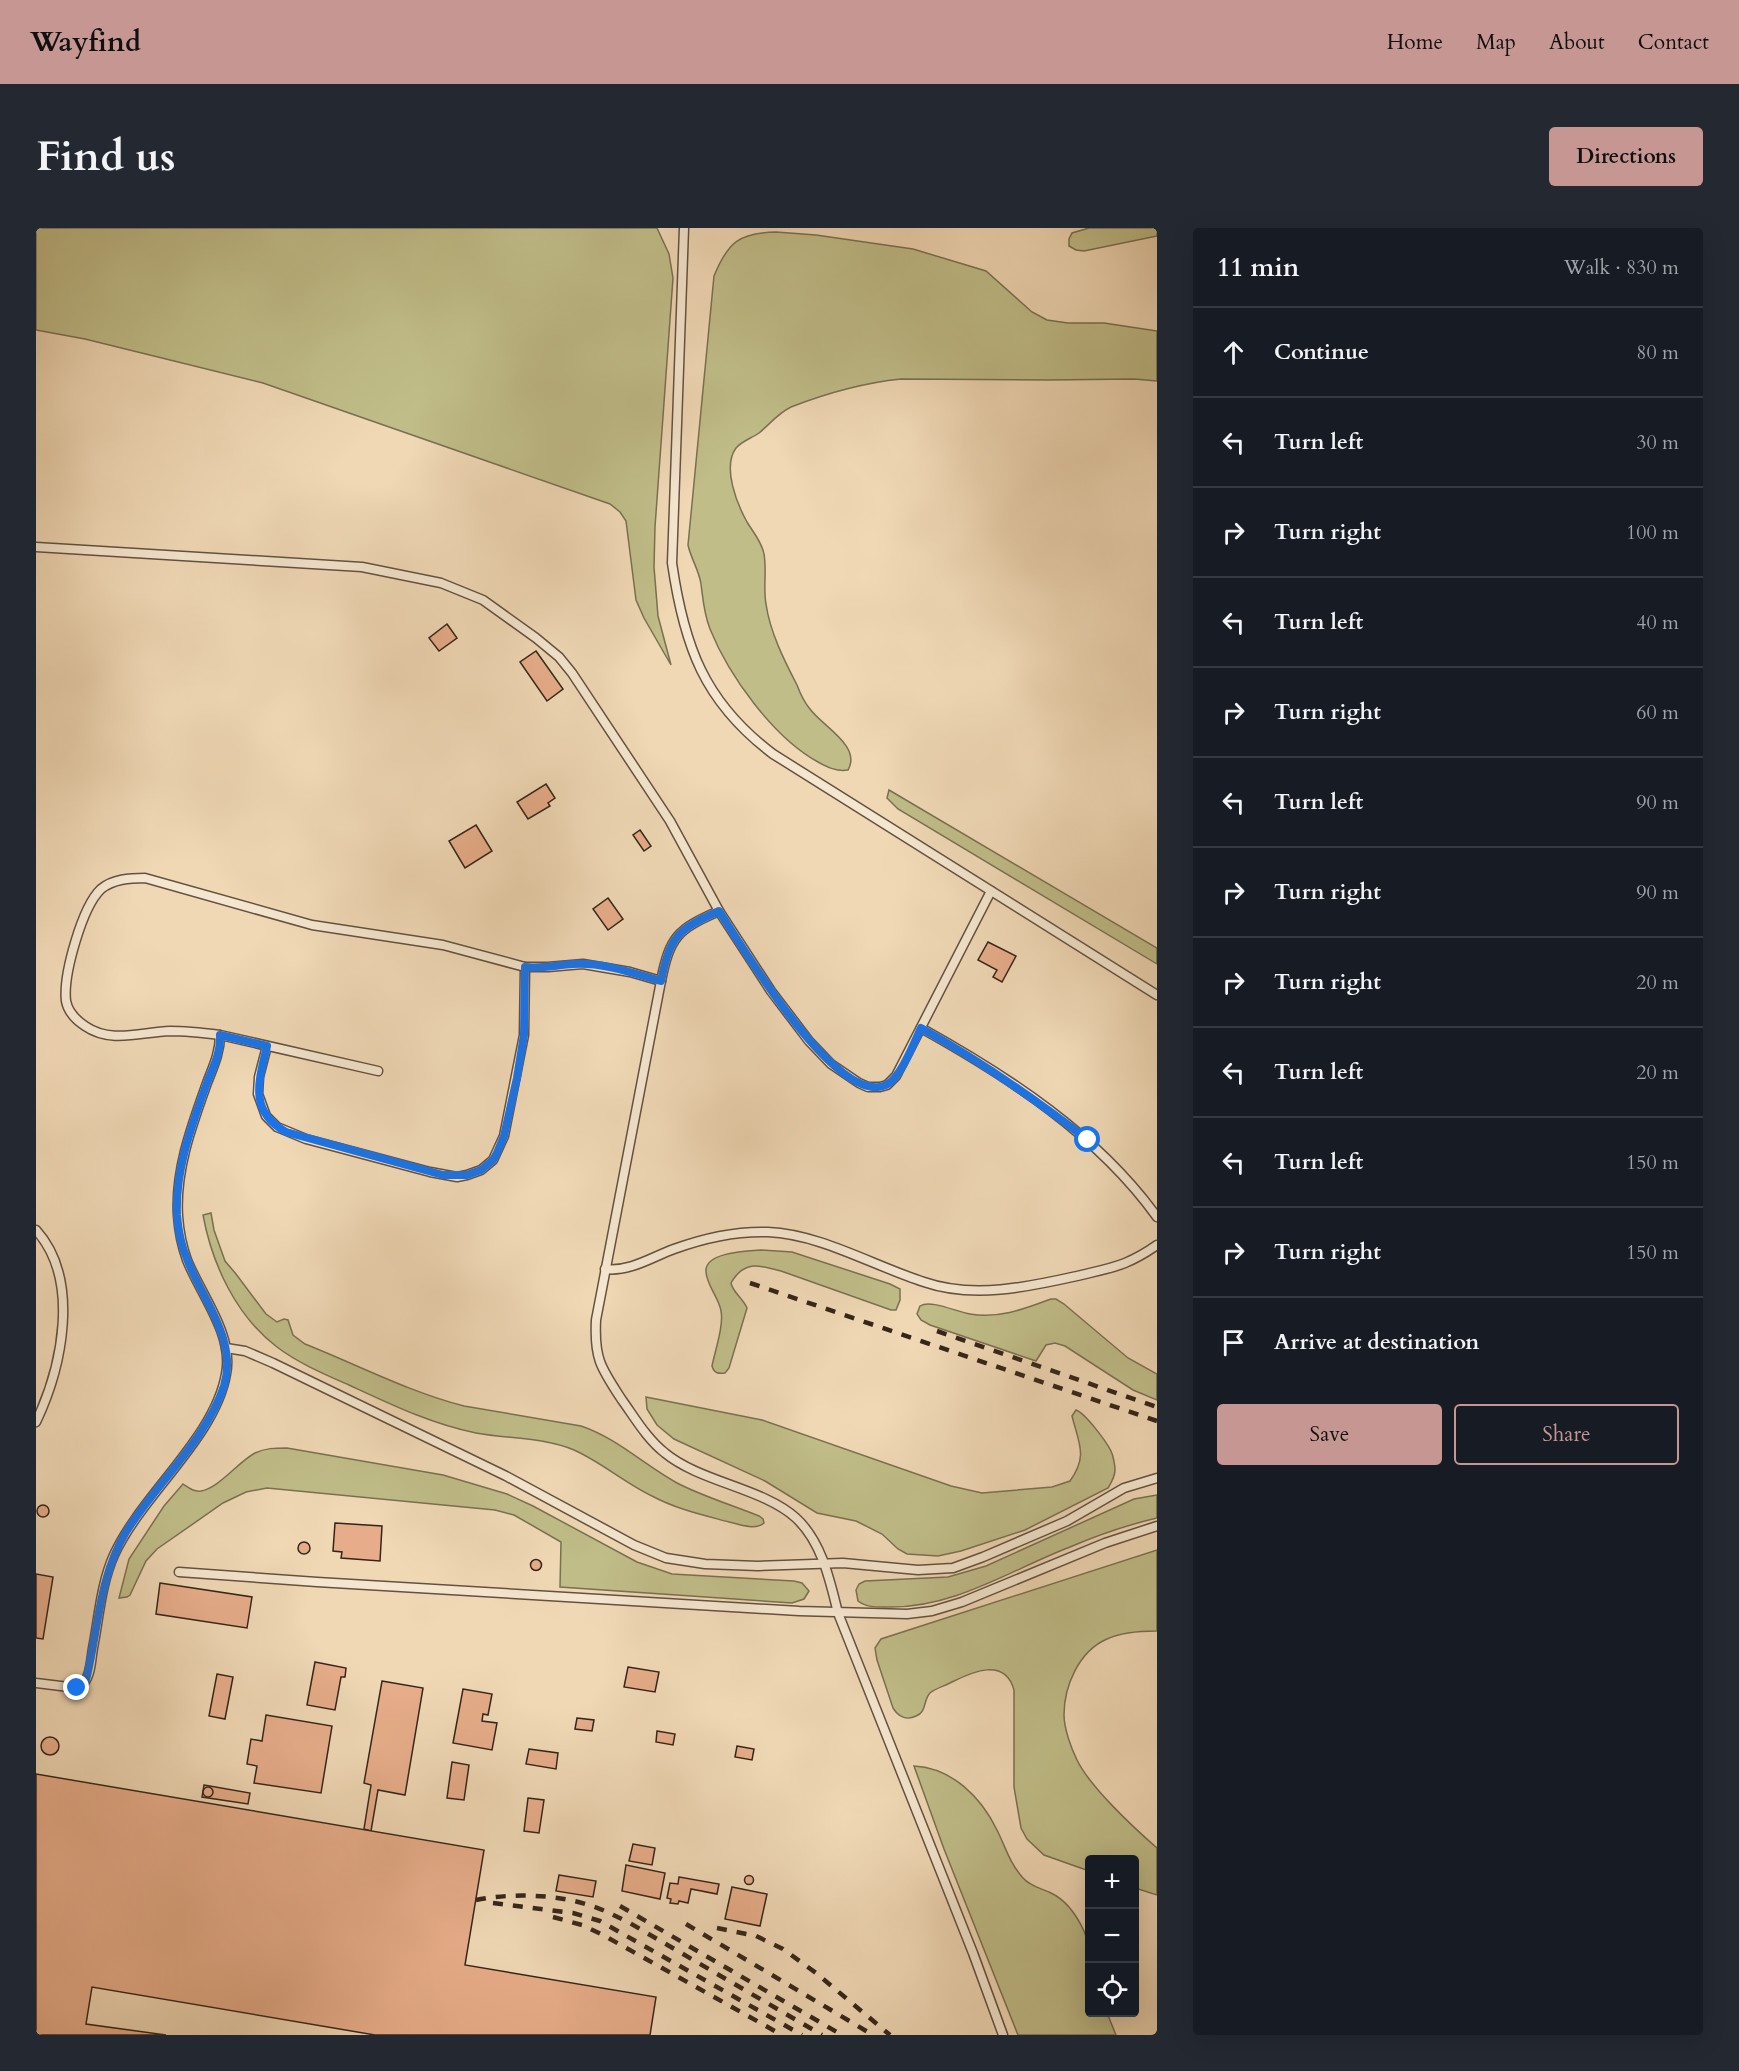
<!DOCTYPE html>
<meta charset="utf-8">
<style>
:root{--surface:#171b24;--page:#242831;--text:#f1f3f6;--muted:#9ea1a6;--line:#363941;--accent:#c59692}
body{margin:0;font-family:Cardo,serif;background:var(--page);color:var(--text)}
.controls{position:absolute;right:18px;bottom:18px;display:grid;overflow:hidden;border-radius:6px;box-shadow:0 6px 24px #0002}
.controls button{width:54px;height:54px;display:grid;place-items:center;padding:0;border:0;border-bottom:2px solid var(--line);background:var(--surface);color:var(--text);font:30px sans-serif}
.stop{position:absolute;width:18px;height:18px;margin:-14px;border:4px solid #1a73e8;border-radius:50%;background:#fff}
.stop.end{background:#1a73e8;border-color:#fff;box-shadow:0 2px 6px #0008}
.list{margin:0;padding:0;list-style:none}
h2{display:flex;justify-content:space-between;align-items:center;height:78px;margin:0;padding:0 24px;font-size:26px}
h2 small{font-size:20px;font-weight:400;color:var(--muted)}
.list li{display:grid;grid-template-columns:39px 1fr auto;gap:18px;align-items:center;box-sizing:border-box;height:90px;padding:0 24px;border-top:2px solid var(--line)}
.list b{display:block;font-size:22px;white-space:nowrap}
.list em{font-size:20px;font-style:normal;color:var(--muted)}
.actions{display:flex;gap:12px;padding:18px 24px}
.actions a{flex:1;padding:14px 0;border:2px solid var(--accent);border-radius:6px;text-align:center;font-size:21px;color:var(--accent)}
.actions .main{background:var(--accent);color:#111}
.icon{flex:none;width:33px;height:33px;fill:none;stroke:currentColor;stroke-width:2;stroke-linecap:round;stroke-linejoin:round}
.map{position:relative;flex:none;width:1121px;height:1807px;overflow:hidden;border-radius:6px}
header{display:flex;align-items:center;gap:36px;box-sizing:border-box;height:84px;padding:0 30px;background:var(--accent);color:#111}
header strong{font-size:28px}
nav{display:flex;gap:33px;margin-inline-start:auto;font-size:21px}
.intro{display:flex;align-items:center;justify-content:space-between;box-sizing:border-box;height:144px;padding:0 36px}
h1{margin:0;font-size:42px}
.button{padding:15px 27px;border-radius:6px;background:var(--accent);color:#111;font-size:21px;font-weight:700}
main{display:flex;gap:36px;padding:0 36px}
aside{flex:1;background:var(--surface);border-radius:6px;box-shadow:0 6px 24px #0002}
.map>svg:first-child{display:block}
.green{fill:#c0bd89;stroke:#7a7052;stroke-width:1.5}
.building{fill:#e7ad8a;stroke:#35241a;stroke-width:1.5}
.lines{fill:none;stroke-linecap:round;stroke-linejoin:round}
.lane-casing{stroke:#645141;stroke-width:11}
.lane{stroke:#f5e6cf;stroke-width:8}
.rail{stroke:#35241a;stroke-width:4.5;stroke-dasharray:10 10;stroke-linecap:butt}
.route{stroke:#1a73e8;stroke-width:8}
</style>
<header>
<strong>Wayfind</strong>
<nav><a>Home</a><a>Map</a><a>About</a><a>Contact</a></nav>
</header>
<div class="intro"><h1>Find us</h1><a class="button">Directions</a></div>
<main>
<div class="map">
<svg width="1121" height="1807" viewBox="0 0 1121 1807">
<rect width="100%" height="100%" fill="#f0d8b5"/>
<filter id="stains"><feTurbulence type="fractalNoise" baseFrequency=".00333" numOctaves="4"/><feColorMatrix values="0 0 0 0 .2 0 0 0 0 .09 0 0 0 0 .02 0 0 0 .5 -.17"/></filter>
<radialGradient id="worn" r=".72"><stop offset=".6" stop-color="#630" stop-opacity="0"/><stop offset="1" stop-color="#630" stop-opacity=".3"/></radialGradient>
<g class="green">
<path d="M 0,0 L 621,0 L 633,26 L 637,50 L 619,299 L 618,339 L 622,388 L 635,437 L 608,390 L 600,372 L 590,293 L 584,284 L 574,276 L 227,155 L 49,111 L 0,102 Z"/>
<path d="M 1053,0 L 1121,0 L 1121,8 L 1048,23 L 1040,22 L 1033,18 L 1033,11 L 1036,5 Z"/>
<path d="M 740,4 L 780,7 L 877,21 L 950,43 L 996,84 L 1011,92 L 1032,95 L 1068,95 L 1121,103 L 1121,153 L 1098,151 L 1012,152 L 865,151 C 826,155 791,165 755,179 C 741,186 734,196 723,205 C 716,210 706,213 700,220 C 686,239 701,276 711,294 C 717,304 726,314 728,326 C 731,342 727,360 730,376 C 734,404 748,432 761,457 C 764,465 768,474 774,481 C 786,498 826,518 812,542 C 801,544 791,539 782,534 C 737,509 693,448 674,401 C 668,386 667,372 665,356 C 663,342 655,331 652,317 L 678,48 C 692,14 703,5 740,4 Z"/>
<path d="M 853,562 L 1121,720 L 1121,736 L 862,581 L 851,570 Z"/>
<path d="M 175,985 L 178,1002 L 189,1033 L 200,1046 L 230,1086 L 241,1094 L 248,1091 L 252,1092 L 257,1107 L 269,1116 C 322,1137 373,1164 428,1178 L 545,1198 C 581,1210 608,1237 641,1255 C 666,1268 696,1277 723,1288 L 727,1291 L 728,1295 C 719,1303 704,1296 693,1294 C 667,1287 640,1281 616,1268 C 589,1255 565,1234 538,1222 C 507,1209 472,1211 440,1205 C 395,1196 354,1176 313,1157 C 288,1146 262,1135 241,1119 C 200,1088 176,1036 167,987 Z"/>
<path d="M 725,1022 L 756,1024 L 854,1056 L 864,1061 L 864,1072 L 860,1082 L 855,1082 L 745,1043 C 723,1037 708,1032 695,1055 C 697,1065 707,1070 711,1080 L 693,1140 L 689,1145 C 682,1146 678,1145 676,1138 C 679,1123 688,1097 685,1083 C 683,1070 671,1058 670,1044 C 668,1024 712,1023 725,1022 Z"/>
<path d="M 1015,1071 L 1020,1071 L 1028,1076 L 1092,1130 L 1121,1146 L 1121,1172 L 1097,1162 L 1029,1118 L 1019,1115 L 1010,1117 L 1000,1133 L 894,1097 L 885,1092 L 881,1086 L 884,1078 C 894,1071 921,1084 934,1086 C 963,1091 988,1081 1015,1071 Z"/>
<path d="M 610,1169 L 726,1192 L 915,1258 L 946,1265 L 1016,1259 L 1034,1253 C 1052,1228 1043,1216 1036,1188 L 1040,1182 C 1049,1185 1070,1213 1075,1223 C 1077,1227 1079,1237 1079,1242 C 1079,1249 1075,1255 1072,1260 L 989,1302 L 925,1323 L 902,1328 L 871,1326 L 862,1321 L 846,1306 L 820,1293 L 781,1285 L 729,1253 L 638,1211 L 621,1197 L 611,1181 Z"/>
<path d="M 251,1220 L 407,1247 L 471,1266 L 497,1278 L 601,1334 L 636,1346 L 758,1353 L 766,1355 L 773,1363 L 768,1371 L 756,1375 L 524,1359 L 525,1314 L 478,1287 L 459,1282 L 231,1260 L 210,1264 L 187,1275 L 121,1321 L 110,1333 L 94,1367 L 91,1369 L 83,1370 L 93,1331 L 128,1278 L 147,1256 C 153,1260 158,1264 165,1263 C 183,1260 202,1234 219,1225 C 229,1220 239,1220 251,1220 Z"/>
<path d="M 1121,1267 L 1121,1290 C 1091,1297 1062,1307 1034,1319 C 974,1342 919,1380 853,1379 C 842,1379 831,1380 822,1373 L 820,1362 L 823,1356 L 829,1353 L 912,1349 L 950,1338 L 1098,1271 Z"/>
<path d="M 1121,1322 L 1121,1403 C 1105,1403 1086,1404 1071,1411 C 1043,1423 1028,1458 1028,1487 C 1028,1500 1035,1520 1041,1532 C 1054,1559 1098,1600 1121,1620 L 1121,1667 L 1099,1660 L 1098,1632 L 1054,1632 L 1053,1643 L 1008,1627 L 991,1611 L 985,1600 L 978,1559 L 978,1462 C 969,1429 936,1444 916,1454 C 909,1458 900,1460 894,1465 C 887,1472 891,1484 880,1488 C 870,1493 862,1488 857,1480 L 841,1432 L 839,1420 L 845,1411 Z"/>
<path d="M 878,1538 C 916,1540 945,1569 961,1602 C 970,1620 973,1634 987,1650 C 995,1659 1005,1660 1015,1665 C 1030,1672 1041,1688 1048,1703 C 1058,1727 1054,1758 1054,1784 L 1071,1785 L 1080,1807 L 982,1807 L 908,1621 Z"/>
</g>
<g class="building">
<path d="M 411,396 L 421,410 L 403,423 L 393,410 Z"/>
<path d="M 500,423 L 527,461 L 511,473 L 484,434 Z"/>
<path d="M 510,556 L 519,570 L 512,575 L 514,578 L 492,591 L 481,574 Z"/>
<path d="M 440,597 L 456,623 L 429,640 L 413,613 Z"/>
<path d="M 604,602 L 615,618 L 608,623 L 597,607 Z"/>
<path d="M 572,670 L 587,691 L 572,702 L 557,681 Z"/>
<path d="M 952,714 L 980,728 L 966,754 L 957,749 L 961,742 L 942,732 Z"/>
<circle cx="7" cy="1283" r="6"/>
<path d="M 299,1295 L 346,1298 L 344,1333 L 305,1330 L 306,1324 L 297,1323 Z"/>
<circle cx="268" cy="1320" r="6"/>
<circle cx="500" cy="1337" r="5.5"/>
<path d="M 0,1346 L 17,1349 L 7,1411 L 0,1410 Z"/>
<path d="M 124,1355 L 216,1369 L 211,1400 L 120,1386 Z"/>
<path d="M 279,1434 L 310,1440 L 309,1449 L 305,1449 L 299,1482 L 271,1477 Z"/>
<path d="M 592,1439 L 623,1444 L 619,1464 L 588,1459 Z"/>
<path d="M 181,1446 L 197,1449 L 189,1491 L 173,1488 Z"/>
<path d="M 346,1453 L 387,1460 L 369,1567 L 342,1562 L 335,1603 L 328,1601 L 335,1557 L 328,1555 Z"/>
<path d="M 427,1461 L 456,1466 L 452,1487 L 447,1486 L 446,1493 L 461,1495 L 456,1522 L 417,1515 Z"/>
<path d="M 230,1487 L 296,1498 L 285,1565 L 218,1555 L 221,1538 L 211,1536 L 215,1511 L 226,1513 Z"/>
<path d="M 541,1490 L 558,1492 L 556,1503 L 539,1501 Z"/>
<path d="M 621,1503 L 639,1506 L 637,1517 L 620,1514 Z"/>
<circle cx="14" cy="1518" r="9"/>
<path d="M 701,1518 L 718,1521 L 716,1532 L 699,1529 Z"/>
<path d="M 493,1521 L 522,1525 L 520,1541 L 490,1536 Z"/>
<path d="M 416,1534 L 433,1537 L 428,1572 L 411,1570 Z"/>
<path d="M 0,1546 L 448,1622 L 429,1737 L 620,1769 L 614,1807 L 339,1807 L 56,1759 L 50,1796 L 130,1807 L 0,1807 Z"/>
<path d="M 168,1557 L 214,1565 L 212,1576 L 166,1569 Z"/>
<circle cx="172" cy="1564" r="5"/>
<path d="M 492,1570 L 508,1572 L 503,1605 L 488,1603 Z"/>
<path d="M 597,1616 L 619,1620 L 616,1637 L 593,1633 Z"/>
<path d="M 590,1637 L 629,1645 L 624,1671 L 586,1663 Z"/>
<path d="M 523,1647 L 560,1653 L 557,1669 L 520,1663 Z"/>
<circle cx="713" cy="1652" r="4.5"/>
<path d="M 643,1649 L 683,1656 L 681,1666 L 655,1661 L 652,1675 L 643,1673 L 642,1676 L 634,1675 L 635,1671 L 631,1670 L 634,1655 L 642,1656 Z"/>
<path d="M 696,1659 L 731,1666 L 724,1698 L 689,1691 Z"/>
</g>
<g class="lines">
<g class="lane-casing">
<g id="lane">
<path d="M 648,0 L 636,335 C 648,418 668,474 737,526 L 1121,767"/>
<path d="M 0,319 L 326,339 L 405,355 L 447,372 L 500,410 L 523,429 L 536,445 L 634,593 L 683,683 L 735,763 L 773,813 L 795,836 L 823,855 L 832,859 L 844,859 L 851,857 L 860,848 L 955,663"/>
<path d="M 625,753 L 560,1092 C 558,1131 565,1140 586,1172 C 599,1190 611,1211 629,1225 C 664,1254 727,1260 760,1290 C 786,1314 794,1353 802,1385 L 937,1725 L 967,1807"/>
<path d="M 885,800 C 973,849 1062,907 1121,989"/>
<path d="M 184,807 C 168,805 151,803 134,803 C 105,804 75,816 49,798 C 40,792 32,784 30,773 C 27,747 46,679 65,661 C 77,651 94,650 109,650 L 276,697 L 407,717 L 489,739 L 512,739 L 547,736 L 594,744 L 625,753 C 634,708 642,701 683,683"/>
<path d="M 231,818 L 223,849 L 222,866 L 230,888 L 241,899 L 270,911 L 394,944 L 421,949 L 431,947 L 445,942 L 457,932 L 468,908 L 488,807 L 489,739"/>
<path d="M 0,1002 C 45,1052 26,1139 0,1194"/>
<path d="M 569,1041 C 594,1044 616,1029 638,1021 C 668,1010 700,1003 732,1004 C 784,1006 838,1038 888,1054 C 937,1071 992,1059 1041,1048 C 1057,1044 1074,1041 1089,1035 C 1101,1030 1111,1024 1121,1017"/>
<path d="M 190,1120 L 209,1123 L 237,1135 L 470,1248 L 598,1317 L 630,1330 L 669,1336 L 722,1338 L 807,1335 L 882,1342 L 917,1340 L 947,1329 L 1031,1293 L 1088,1260 L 1121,1250"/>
<path d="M 143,1344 L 281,1354 L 763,1383 L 871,1386 L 896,1383 L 926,1374 L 1069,1315 L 1121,1298"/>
<path d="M 0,1455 L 41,1460 C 44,1458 46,1458 48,1455 C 55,1446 55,1431 57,1420 C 63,1389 65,1356 78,1327 C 106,1266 179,1210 190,1146 C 198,1107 165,1067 151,1032 C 146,1018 143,1003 142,988 C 139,942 156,897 171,855 C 177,839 184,825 184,807 L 342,843"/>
</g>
</g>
<use href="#lane" class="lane"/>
<g class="rail">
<path d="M 714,1055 L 1121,1193"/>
<path d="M 901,1103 L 1121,1179"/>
<path d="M 440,1672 C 475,1665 518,1666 553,1677 C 567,1681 579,1688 592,1694 L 786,1807"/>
<path d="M 457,1675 L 537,1685 L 564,1693 L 766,1807"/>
<path d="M 584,1678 L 806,1807"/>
<path d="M 517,1689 L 546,1697 L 567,1707 L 746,1807"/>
<path d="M 650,1696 L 837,1807"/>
<path d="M 681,1700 L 720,1708 L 747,1721 L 780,1745 L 854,1807"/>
</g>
</g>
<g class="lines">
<path class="route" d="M 41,1460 L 49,1454 L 51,1448 C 62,1400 64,1347 90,1304 C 120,1256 170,1212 188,1158 C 202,1112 166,1071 151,1031 C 145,1017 142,1001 141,987 C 139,941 156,897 171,855 C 177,839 185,825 184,807 L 231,818 C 223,853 212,883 250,904 L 407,947 L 431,947 L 445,942 L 457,932 L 461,925 L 468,908 L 481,850 L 488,807 L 489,739 C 506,741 520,737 537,736 C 566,734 597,745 625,753 C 634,708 642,701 683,683 C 706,718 801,880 850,857 C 864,851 878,815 885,800 C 944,833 999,871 1052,912"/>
</g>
<rect width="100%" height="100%" filter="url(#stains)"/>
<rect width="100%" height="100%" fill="url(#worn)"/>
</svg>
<div class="controls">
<button>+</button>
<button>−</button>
<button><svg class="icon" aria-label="locate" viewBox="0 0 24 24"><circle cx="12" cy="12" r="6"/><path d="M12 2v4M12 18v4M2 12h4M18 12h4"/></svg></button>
</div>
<div class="stop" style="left:1052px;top:912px"></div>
<div class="stop end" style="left:41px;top:1460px"></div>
</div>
<aside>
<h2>11 min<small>Walk · 830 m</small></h2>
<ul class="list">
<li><svg class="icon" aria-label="ahead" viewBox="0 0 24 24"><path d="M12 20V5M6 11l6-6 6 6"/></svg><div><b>Continue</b></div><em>80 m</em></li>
<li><svg class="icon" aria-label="left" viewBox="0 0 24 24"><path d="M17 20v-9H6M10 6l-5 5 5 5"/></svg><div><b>Turn left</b></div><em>30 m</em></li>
<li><svg class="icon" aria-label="right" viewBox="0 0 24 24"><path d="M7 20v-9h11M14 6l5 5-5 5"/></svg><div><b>Turn right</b></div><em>100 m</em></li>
<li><svg class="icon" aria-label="left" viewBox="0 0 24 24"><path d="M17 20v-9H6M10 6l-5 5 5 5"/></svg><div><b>Turn left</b></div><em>40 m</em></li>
<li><svg class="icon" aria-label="right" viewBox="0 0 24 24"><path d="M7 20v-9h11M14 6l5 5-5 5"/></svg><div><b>Turn right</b></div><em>60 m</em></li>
<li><svg class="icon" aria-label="left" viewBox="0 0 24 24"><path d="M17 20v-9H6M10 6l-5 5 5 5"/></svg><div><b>Turn left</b></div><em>90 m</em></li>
<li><svg class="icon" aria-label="right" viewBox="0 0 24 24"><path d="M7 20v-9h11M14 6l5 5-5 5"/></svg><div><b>Turn right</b></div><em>90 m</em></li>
<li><svg class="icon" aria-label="right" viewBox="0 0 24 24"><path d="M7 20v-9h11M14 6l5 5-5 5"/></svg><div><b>Turn right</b></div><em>20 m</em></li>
<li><svg class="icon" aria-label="left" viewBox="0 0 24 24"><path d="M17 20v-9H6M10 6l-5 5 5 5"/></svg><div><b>Turn left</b></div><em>20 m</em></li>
<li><svg class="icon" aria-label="left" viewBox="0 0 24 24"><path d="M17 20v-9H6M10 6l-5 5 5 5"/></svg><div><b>Turn left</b></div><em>150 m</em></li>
<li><svg class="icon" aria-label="right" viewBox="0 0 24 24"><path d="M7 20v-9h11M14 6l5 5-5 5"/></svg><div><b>Turn right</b></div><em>150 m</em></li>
<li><svg class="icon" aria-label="arrive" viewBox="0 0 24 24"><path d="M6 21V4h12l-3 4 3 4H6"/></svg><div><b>Arrive at destination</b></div></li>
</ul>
<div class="actions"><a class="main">Save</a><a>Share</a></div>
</aside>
</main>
